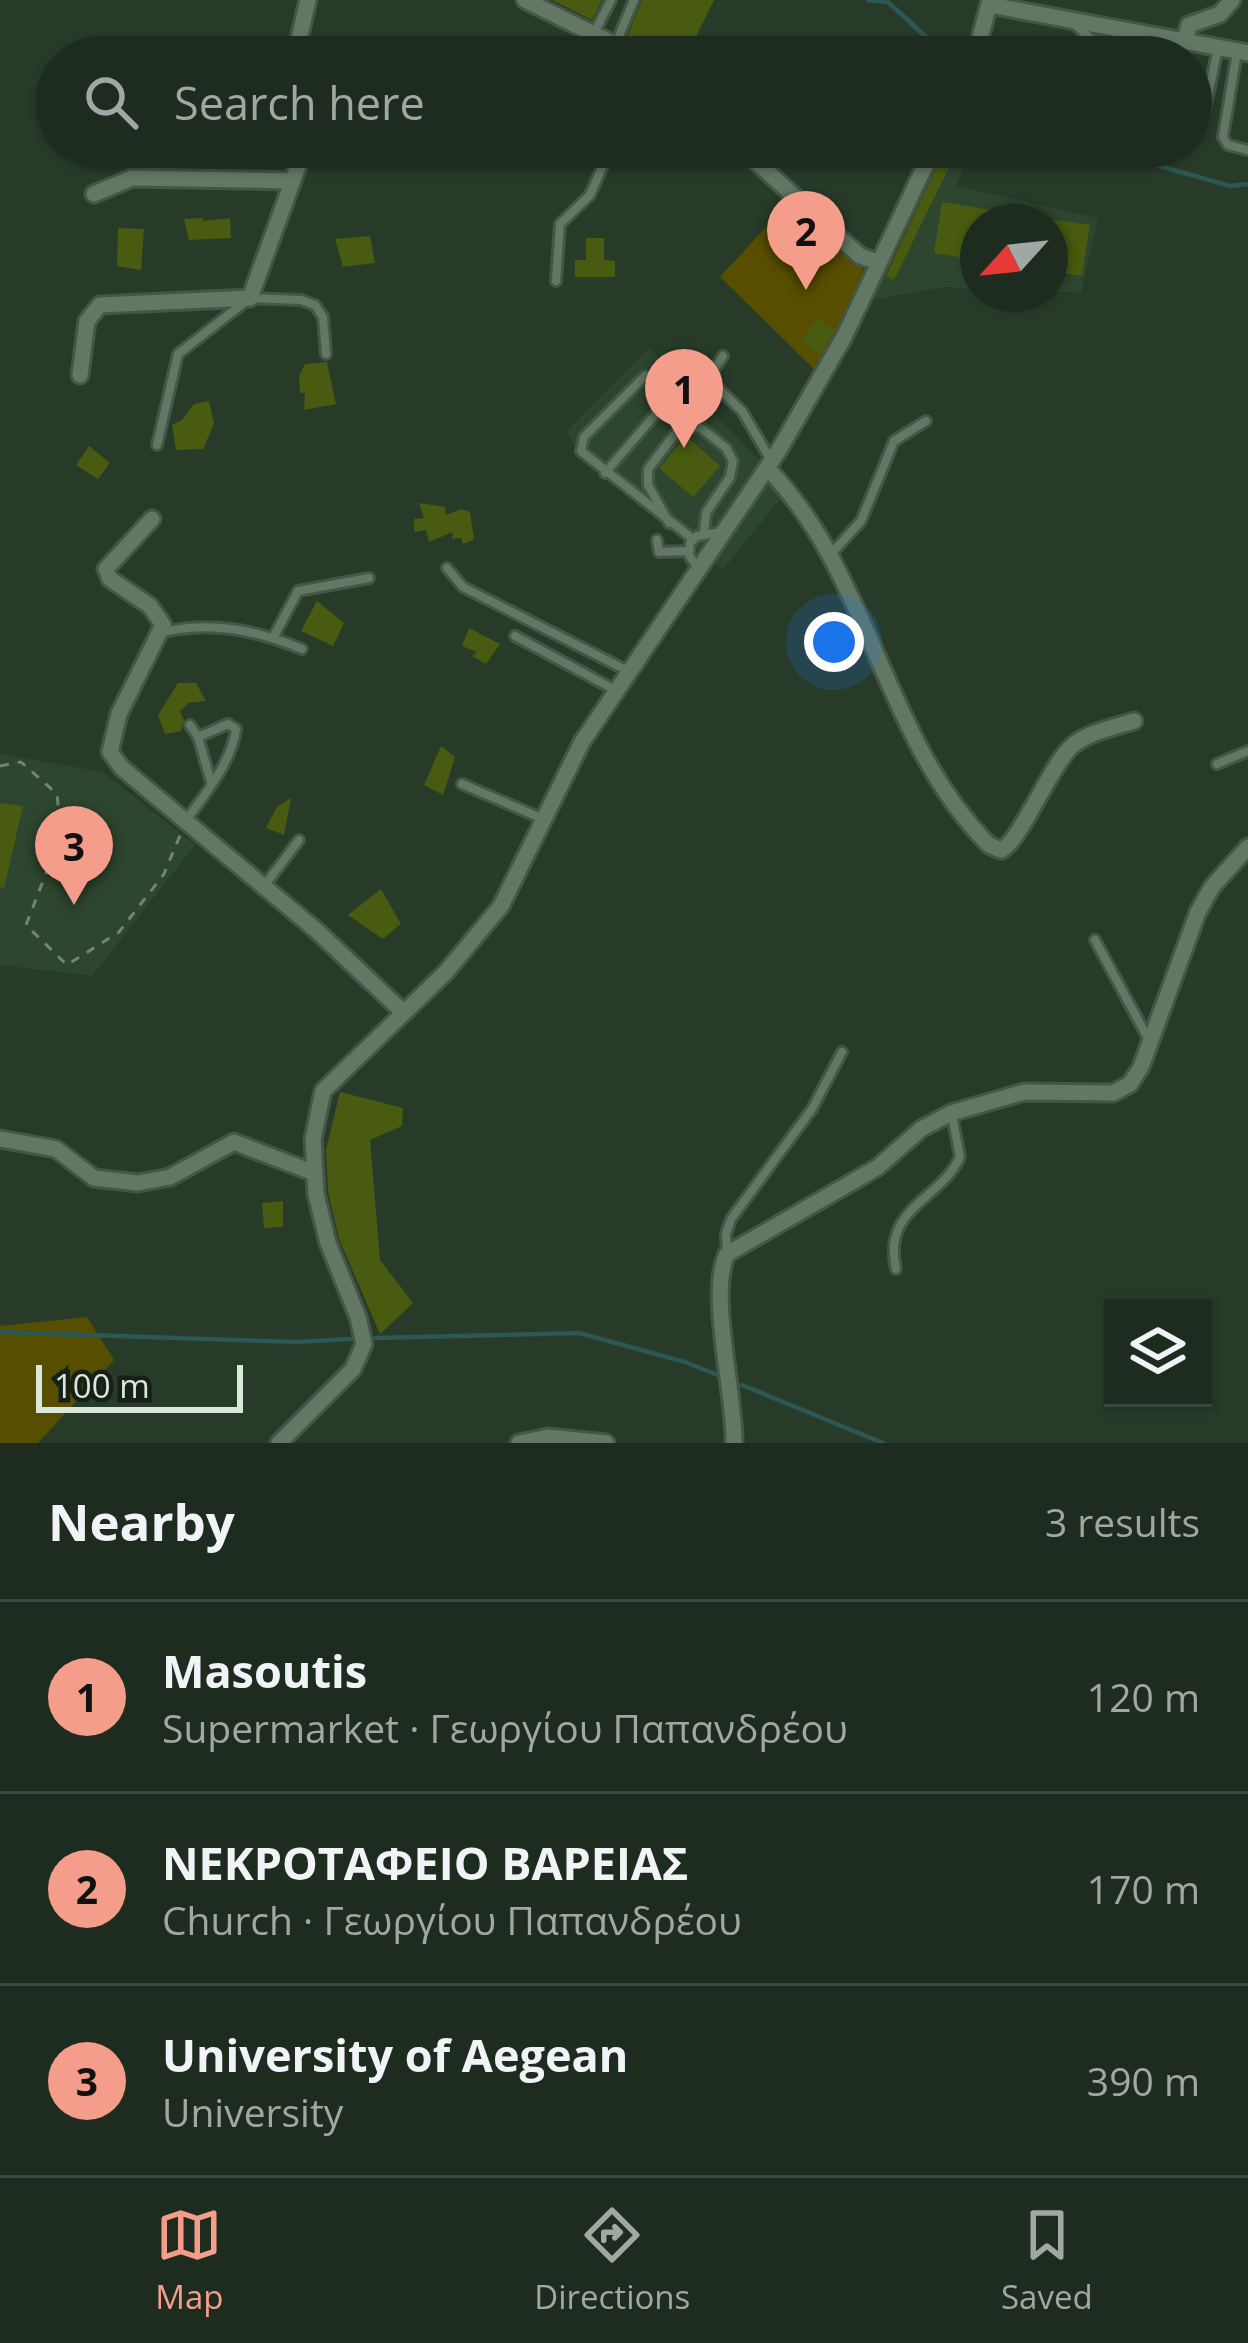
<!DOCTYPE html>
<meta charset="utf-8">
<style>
:root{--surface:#1e2c1f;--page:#263428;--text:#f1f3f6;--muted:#a1a7a4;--line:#3c483d;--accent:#f49d8b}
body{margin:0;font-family:"Open Sans",sans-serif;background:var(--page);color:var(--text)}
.controls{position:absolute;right:36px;bottom:36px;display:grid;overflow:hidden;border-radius:0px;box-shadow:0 3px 9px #0004}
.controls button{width:108px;height:108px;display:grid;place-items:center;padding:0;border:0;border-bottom:3px solid var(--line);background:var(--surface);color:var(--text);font:60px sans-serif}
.compass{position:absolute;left:960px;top:204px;width:108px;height:108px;border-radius:50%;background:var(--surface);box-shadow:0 3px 9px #0004;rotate:243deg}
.scale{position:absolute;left:36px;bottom:30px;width:207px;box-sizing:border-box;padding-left:12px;border:6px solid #dce7dc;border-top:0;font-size:33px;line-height:42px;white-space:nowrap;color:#dce7dc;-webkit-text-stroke:9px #172018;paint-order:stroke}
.you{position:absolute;left:834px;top:642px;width:42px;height:42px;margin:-30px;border:9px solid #fff;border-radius:50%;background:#1a73e8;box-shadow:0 0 0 18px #1a73e833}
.badge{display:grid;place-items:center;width:78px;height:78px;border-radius:50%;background:var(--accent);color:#111;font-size:39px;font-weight:700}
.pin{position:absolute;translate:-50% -99px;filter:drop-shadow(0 3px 6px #0008)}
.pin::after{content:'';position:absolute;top:63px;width:42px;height:36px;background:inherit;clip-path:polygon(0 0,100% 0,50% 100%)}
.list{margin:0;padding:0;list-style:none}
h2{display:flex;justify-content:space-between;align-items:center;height:156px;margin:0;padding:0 48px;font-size:51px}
h2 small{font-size:39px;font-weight:400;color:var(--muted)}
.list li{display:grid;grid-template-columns:78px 1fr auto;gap:36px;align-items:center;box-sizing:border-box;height:192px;padding:0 48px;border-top:3px solid var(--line)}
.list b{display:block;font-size:45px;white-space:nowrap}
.list p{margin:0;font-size:39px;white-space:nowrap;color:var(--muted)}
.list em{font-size:39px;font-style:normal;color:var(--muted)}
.icon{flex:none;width:66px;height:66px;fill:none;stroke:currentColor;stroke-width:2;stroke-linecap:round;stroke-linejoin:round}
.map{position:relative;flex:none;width:1248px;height:1443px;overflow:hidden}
.search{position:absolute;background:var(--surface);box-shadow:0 3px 9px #0004;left:36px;right:36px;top:36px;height:132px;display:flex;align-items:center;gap:30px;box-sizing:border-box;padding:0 42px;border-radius:66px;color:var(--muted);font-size:45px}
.sheet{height:732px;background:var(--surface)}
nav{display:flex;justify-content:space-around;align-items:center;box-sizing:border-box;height:168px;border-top:3px solid var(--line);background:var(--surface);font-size:33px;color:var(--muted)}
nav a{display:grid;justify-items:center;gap:6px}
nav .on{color:var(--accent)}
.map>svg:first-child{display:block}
.built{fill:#2d462f}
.green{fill:#584e00}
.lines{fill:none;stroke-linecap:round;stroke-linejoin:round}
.stream{stroke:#2b5755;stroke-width:4.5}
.building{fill:#485b10}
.service-casing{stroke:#455546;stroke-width:14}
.minor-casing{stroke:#455546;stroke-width:21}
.path{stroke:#748374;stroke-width:3;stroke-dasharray:9 9;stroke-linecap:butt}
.service{stroke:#637864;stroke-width:8}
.minor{stroke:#637864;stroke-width:15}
</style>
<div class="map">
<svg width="1248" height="1443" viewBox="0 0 1248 1443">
<rect width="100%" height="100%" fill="#283b29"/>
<g class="built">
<path d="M 938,147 L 971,147 L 956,186 L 1098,218 L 1081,293 L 1050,291 L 1050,222 L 978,222 L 978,289 L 944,287 L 865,301 Z"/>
<path d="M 649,348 L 788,489 L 723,570 L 574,445 L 567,431 Z"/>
<path d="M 0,754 L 103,772 L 195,845 L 92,976 L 0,965 Z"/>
</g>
<g class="green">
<path d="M 791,200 L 868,274 L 815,370 L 720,277 Z"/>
<path d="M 87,1317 L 114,1360 L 38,1443 L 0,1443 L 0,1326 Z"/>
</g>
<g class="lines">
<g class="stream">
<path d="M 868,0 L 888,2 L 948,57"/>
<path d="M 1093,147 L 1230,186 L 1248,184"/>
<path d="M 0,1332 L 296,1342 L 350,1339"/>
<path d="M 375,1338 L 579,1333 L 685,1362 L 720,1376"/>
<path d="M 742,1385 L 883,1443"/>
</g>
</g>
<g class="building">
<path d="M 552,0 L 602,0 L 592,20 Z"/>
<path d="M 642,0 L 714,0 L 686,57 L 652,57 L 646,47 L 627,37 Z"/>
<path d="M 946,147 L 959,147 L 894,280 L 886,276 Z"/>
<path d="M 942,202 L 1030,216 L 1029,222 L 978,222 L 978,260 L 934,253 Z"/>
<path d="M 203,218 L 203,221 L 230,218 L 231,238 L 189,240 L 184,219 Z"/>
<path d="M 1050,219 L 1090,225 L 1082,276 L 1050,271 Z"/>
<path d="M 807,224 L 823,238 L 803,258 L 789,243 Z"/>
<path d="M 118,228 L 144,229 L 141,270 L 117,266 Z"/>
<path d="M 370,236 L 375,263 L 343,267 L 335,239 Z"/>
<path d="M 586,238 L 604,238 L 604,260 L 615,261 L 615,277 L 575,277 L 575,260 L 586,260 Z"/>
<path d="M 818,318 L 835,329 L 820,355 L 801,341 Z"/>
<path d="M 327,362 L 336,404 L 304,410 L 305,394 L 300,392 L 299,376 L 305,364 Z"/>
<path d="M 209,401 L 214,424 L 203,449 L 176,450 L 172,425 L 182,420 L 194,404 Z"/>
<path d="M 686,436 L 720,466 L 693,497 L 659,468 Z"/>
<path d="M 89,446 L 110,463 L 98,479 L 76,465 Z"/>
<path d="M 419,503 L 445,507 L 446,515 L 461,509 L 470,512 L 474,540 L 463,544 L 461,538 L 452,539 L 453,532 L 429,542 L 426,530 L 414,532 L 414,519 L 424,518 Z"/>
<path d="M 317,601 L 344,623 L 333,646 L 301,631 Z"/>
<path d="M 469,628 L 500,644 L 486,664 L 472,656 L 477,652 L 462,646 Z"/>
<path d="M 178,683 L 196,683 L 206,701 L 188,703 L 180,711 L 184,720 L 181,731 L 165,734 L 158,715 Z"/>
<path d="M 441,746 L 455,757 L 443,795 L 424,785 Z"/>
<path d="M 291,798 L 284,835 L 266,828 L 277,807 Z"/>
<path d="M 0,803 L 23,806 L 4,888 L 0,887 Z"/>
<path d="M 381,889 L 401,924 L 383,939 L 348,915 Z"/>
<path d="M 340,1092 L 403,1108 L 402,1126 L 370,1140 L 380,1260 L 413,1303 L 380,1334 L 339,1239 L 328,1192 L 326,1150 Z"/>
<path d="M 283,1201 L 283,1227 L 264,1228 L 262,1203 Z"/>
</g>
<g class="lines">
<g class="service-casing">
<g id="service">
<path d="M 1074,24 L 1098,45 L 1160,57"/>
<path d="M 594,33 L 611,0"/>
<path d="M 616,43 L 634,0"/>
<path d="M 1237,52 L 1223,137 L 1228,145 L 1248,150"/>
<path d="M 1191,127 L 1203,119 L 1218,48"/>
<path d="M 556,281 L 560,224 L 590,195 L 611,147"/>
<path d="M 723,356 L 712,373 L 714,384 L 742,411 L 771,460"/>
<path d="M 645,376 L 584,437 L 581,451 L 693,539"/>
<path d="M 157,445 L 178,354 L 250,298 L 301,300 L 315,305 L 323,317 L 326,354"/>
<path d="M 605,473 L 667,401"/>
<path d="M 669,523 L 648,485 L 648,469 L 678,430 L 689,426 L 701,428 L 726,448 L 733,461 L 730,477 L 706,513 L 704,534"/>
<path d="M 657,540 L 659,552 L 688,551"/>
<path d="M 831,554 L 861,521 L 894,441 L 926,421"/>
<path d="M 697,567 L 689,555 L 690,543 L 697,536 L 722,532"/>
<path d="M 447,568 L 463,587 L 628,671"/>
<path d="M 163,632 C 213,621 255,630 302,649"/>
<path d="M 515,636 L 615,690"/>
<path d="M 273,638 L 298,591 L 369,578"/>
<path d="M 198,737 L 211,782"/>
<path d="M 1217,764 L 1248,751"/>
<path d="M 462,784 L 541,818"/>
<path d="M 187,819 C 206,793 232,761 236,729 L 228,724 L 198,737 L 190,725"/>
<path d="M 265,885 L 299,840"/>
<path d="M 1095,940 L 1150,1042"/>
<path d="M 727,1252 L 726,1234 L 731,1219 L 812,1109 L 842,1052"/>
<path d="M 896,1269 C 882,1207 940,1201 960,1157 L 952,1115"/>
</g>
</g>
<g class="minor-casing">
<g id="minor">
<path d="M 525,0 L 640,57"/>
<path d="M 990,5 L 1248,53"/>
<path d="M 1185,40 L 1189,25 L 1220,14 L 1232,0"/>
<path d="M 295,57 L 308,0"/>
<path d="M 975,57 L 990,0"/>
<path d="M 740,147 L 860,256 L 878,262"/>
<path d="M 94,194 L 132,178 L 292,181"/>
<path d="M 80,375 L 87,321 L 100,305 L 250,298 L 305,147"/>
<path d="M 767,468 C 871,574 883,739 989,845 L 1001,850 C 1020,842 1049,768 1071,747 C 1085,733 1115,727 1134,721"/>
<path d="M 152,519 L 106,569 L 110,579 L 150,606 L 163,625 L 119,714 L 110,752 L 122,768 L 316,930 L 403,1012"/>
<path d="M 0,1139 L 56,1149 L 94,1178 L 138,1183 L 170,1177 L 234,1142 L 314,1173"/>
<path d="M 279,1443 L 353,1369 L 364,1344 L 358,1317 L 328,1243 L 316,1194 L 313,1139 L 323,1091 L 446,972 L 501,906 L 582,742 L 779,450 L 844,337 L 934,147"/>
<path d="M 519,1443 L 548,1437 L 606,1443"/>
<path d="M 734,1443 C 735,1394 708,1293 727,1254 L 878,1167 L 921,1129 L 951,1113 L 1024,1092 L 1113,1093 L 1130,1084 L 1141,1067 L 1198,912 L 1212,887 L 1248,847"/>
</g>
</g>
<path class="path" d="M 0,766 L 21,762 L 57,794 L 61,835 L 26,925 L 67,965 L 119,932 L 164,874 L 181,833"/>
<use href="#service" class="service"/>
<use href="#minor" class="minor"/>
</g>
</svg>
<div class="controls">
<button><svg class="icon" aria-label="layers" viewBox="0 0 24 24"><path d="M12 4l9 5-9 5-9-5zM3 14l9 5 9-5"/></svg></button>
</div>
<svg class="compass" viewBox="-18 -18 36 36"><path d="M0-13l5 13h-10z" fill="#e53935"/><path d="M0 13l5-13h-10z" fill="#a1a7a4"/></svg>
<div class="scale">100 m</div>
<div class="you"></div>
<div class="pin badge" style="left:684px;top:448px">1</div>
<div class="pin badge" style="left:806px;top:290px">2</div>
<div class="pin badge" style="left:74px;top:905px">3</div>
<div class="search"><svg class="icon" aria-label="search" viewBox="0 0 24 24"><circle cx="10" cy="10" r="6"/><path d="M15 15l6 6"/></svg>Search here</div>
</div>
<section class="sheet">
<h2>Nearby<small>3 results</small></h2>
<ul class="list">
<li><span class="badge">1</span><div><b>Masoutis</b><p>Supermarket · Γεωργίου Παπανδρέου</p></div><em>120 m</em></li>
<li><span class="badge">2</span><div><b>ΝΕΚΡΟΤΑΦΕΙΟ ΒΑΡΕΙΑΣ</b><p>Church · Γεωργίου Παπανδρέου</p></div><em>170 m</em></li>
<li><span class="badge">3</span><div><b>University of Aegean</b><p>University</p></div><em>390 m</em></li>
</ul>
</section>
<nav>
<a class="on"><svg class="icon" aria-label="map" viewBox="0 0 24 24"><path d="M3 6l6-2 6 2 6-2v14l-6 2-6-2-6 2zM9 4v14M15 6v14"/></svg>Map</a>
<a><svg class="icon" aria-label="directions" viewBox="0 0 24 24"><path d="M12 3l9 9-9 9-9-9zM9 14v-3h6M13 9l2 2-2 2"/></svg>Directions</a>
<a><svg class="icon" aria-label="saved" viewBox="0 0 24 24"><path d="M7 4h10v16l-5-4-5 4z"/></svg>Saved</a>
</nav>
